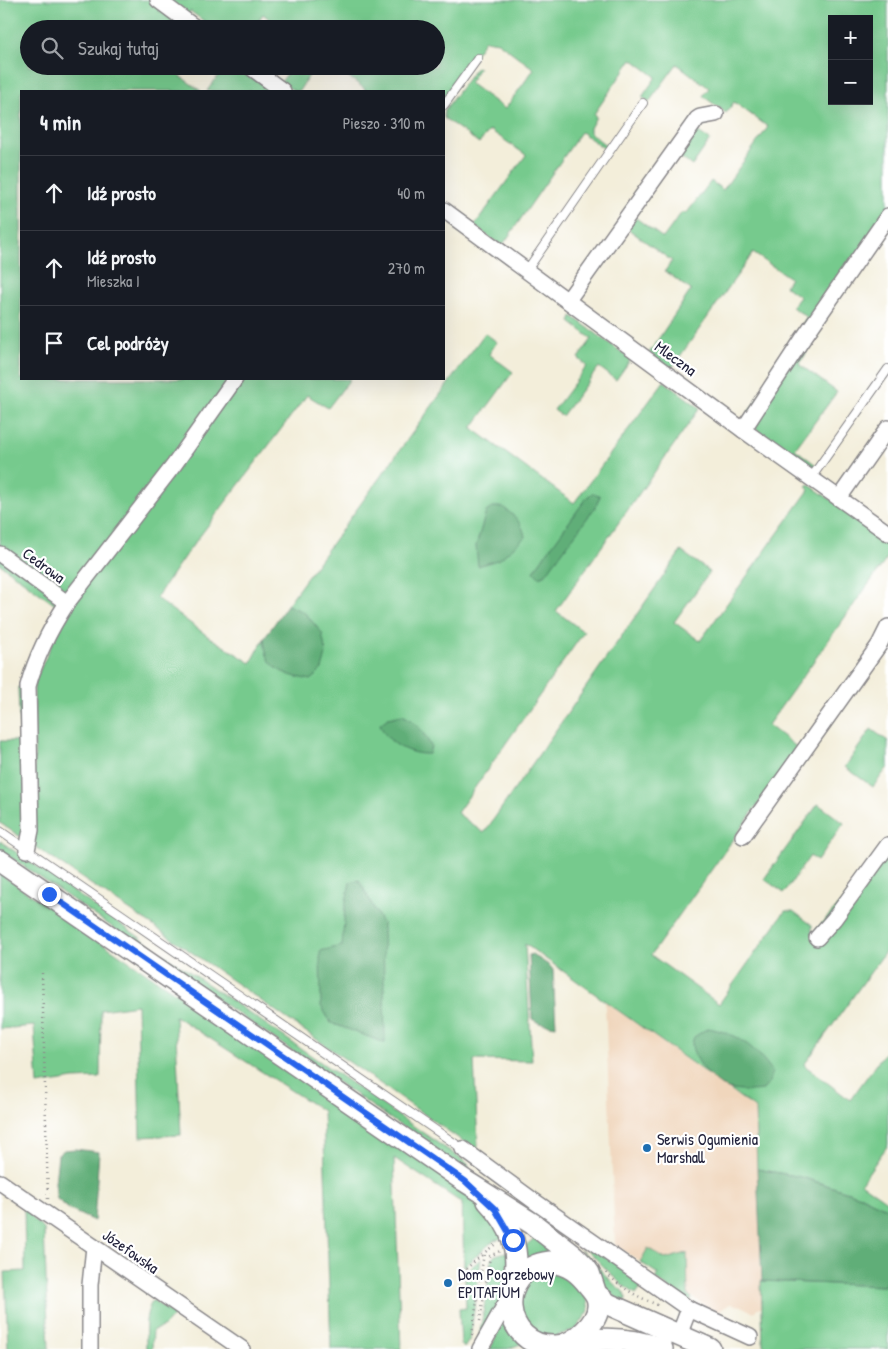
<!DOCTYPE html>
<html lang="pl">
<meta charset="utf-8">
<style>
:root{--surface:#171b24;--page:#242831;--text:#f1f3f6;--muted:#9ea1a6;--line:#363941}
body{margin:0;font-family:"Patrick Hand",sans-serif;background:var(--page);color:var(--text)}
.controls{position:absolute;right:15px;top:15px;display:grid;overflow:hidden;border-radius:0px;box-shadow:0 5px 20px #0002}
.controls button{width:45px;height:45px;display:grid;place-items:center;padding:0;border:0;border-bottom:1px solid var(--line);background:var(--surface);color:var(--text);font:25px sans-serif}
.stop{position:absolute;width:15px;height:15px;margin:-11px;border:4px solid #2563eb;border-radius:50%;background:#fff}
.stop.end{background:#2563eb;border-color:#fff;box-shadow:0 1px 5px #0008}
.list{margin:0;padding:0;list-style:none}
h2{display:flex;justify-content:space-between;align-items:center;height:65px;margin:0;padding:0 20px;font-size:21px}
h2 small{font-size:16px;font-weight:400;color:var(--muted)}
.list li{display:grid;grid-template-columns:32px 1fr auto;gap:15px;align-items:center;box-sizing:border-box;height:75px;padding:0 20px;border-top:1px solid var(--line)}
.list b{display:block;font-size:19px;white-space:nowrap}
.list p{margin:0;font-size:16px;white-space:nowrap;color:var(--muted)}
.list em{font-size:16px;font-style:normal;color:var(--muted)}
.icon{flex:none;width:28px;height:28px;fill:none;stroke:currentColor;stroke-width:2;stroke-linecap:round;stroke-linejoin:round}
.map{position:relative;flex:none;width:888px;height:1349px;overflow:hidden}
.search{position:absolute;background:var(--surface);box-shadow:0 5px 20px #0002;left:20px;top:20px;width:425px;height:55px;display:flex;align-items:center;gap:12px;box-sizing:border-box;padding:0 18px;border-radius:28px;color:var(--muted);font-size:19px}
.panel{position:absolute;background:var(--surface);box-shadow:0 5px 20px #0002;left:20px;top:90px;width:425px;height:290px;border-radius:0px}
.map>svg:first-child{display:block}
.built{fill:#f0d6bc}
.green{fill:#76ca8d;stroke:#4c7664;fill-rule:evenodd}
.forest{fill:#60ae78;stroke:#41685a}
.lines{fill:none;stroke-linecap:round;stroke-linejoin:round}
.lane-casing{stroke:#8a888a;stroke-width:10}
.street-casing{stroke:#8a888a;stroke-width:18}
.secondary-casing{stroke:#8a888a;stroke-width:24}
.path{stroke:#8a888a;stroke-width:2.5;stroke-dasharray:1 4;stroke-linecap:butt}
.lane{stroke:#fff;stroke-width:8}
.street{stroke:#fff;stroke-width:15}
.secondary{stroke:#fff;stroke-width:21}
.route{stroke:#2563eb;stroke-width:6}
.poi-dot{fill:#1f6fb2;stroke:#fff;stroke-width:2}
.labels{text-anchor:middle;stroke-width:4.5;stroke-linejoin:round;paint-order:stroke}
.street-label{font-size:16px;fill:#22223b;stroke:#fff}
.poi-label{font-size:16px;fill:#22223b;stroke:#fff;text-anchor:start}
</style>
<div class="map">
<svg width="888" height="1349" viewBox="0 0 888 1349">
<rect width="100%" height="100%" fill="#fff"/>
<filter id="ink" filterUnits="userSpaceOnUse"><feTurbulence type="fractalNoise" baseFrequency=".02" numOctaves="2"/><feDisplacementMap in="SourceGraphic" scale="10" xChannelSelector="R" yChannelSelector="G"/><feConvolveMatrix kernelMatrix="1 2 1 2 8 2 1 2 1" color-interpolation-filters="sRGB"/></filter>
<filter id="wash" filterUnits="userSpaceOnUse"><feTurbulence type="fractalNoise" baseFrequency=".0096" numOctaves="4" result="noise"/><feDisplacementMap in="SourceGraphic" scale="20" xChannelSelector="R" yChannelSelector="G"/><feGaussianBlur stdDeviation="1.12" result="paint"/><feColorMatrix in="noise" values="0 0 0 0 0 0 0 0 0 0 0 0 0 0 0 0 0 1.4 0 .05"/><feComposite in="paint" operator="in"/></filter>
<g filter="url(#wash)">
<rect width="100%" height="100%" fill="#f3eeda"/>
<path class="built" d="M 605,1002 L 755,1109 L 762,1308 L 757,1308 L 754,1313 L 741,1306 L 730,1304 L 716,1313 L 615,1245 Z"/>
<g class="green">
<path d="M 0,0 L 888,0 L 888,225 L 805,345 L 806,354 L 799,364 L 837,392 L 795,449 L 816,465 L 810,468 L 806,467 L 760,433 L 745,417 L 793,346 L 789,344 L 807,317 L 792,307 L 800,297 L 785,286 L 790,278 L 753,253 L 671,369 L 649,353 L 691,290 L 665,271 L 672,261 L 628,229 L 636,218 L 663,238 L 682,212 L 686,214 L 711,181 L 723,190 L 768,127 L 734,102 L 726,113 L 703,96 L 709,88 L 677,64 L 649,102 L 642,97 L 656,77 L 632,59 L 594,114 L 596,117 L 590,128 L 590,133 L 607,146 L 605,149 L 581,132 L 502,246 L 474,226 L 526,155 L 490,130 L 479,143 L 444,118 L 444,111 L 476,67 L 479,68 L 469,83 L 505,109 L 534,69 L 498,42 L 485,40 L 444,98 L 444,91 L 364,91 L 365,89 L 334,66 L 436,66 L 436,29 L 282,29 L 263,14 L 253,29 L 215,29 L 190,11 L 177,29 L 29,29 L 29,66 L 166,66 L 201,91 L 21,91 L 21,379 L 350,379 L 328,408 L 307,395 L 184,557 L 156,598 L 209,637 L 251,663 L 264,639 L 265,642 L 290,606 L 287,605 L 485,333 L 497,342 L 489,354 L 513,372 L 472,428 L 574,503 L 664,381 L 700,408 L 556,611 L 584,632 L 457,813 L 484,833 L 681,551 L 710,572 L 674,622 L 700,641 L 809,490 L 806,487 L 808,484 L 888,539 L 888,557 L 768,725 L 798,748 L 651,955 L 719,1004 L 785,911 L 793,911 L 812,925 L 812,934 L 888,852 L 888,948 L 804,1065 L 850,1100 L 888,1048 L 888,1145 L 861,1183 L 888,1202 L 888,1209 L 861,1196 L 801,1177 L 757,1169 L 755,1108 L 525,944 L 532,1061 L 474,1060 L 478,1147 L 474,1149 L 161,931 L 35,847 L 34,683 L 66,613 L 0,564 ZM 832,19 L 869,19 L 869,101 L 832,101 Z"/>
<path d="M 225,66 L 243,66 L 276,91 L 207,91 Z"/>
<path d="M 293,66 L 315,66 L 299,91 L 294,91 L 281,82 Z"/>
<path d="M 697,131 L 710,140 L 692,166 L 680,157 Z"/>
<path d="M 572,316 L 631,359 L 616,380 L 599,367 L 562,416 L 554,410 L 587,366 L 578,358 L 592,339 L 570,322 Z"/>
<path d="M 24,686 L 25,832 L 22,835 L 19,836 L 0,823 L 0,741 L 20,741 L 18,687 Z"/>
<path d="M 871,729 L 888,741 L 888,767 L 873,787 L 845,767 Z"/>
<path d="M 818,804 L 844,823 L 817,861 L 810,856 L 784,893 L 764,879 Z"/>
<path d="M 0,841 L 464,1161 L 468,1164 L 469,1168 L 465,1170 L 0,850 Z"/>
<path d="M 0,874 L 478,1197 L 508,1237 L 494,1240 L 464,1267 L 462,1203 L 394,1158 L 401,1349 L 331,1349 L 323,1111 L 175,1016 L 181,1135 L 140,1137 L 137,1005 L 101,1010 L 100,1078 L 74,1079 L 38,1085 L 34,1026 L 0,1029 Z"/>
<path d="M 24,1205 L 34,1220 L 44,1229 L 49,1349 L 8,1349 L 5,1272 L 25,1271 Z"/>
<path d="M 558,1224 L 644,1283 L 636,1294 L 622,1285 L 581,1244 L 557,1227 Z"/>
<path d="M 536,1237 L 555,1253 L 527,1263 L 524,1247 Z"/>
<path d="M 648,1248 L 665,1259 L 687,1253 L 688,1295 L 692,1298 L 689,1302 L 655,1279 L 658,1274 L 640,1262 Z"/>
<path d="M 580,1249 L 614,1284 L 625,1293 L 626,1299 L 623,1303 C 604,1290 593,1268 580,1249 Z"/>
<path d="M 510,1251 L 503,1295 L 479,1338 L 492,1259 L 495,1255 Z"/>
<path d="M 481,1259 L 470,1339 L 464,1348 L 461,1344 L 459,1309 L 466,1308 L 465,1272 Z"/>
<path d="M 541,1272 L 565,1274 L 587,1299 L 589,1311 L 576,1329 L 554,1337 L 537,1333 L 520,1316 L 521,1289 Z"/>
<path d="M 888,1279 L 888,1349 L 768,1349 L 763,1345 L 761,1281 L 884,1286 Z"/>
<path d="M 153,1300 L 174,1315 L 163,1327 L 153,1330 L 152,1349 L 146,1349 C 146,1332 143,1315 153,1300 Z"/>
<path d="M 505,1319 L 523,1343 L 508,1349 L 490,1349 Z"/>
</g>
<g class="forest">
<path d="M 594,493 L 600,496 L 596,506 L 546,574 L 539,577 L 534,572 L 537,566 L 588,496 Z"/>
<path d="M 493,507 L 503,507 C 514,516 523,523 525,537 L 500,559 L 478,566 L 476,546 L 486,512 Z"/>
<path d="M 287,605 L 304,612 L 322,633 L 326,654 L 322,669 L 311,680 C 295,677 273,673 267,655 C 265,650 265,644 264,639 Z"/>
<path d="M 402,715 C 417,721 423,732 431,746 L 429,754 C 409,755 386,743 380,724 L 388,718 Z"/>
<path d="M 359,880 L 383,925 L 385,1043 L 331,1023 L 321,1006 L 320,951 L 342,946 L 345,907 L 350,882 Z"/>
<path d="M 532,954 L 550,966 L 553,970 L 556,1026 L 539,1023 L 532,1019 L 529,955 Z"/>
<path d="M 708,1028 C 736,1033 756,1047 772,1071 L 770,1082 L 763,1090 C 752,1091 740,1092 728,1089 C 715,1085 693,1059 692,1045 C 692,1042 693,1040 694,1037 Z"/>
<path d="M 75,1149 L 99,1152 L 94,1221 L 70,1210 L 57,1199 L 55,1183 L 58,1155 L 64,1150 Z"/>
<path d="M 757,1169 L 801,1177 L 861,1196 L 888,1209 L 888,1279 L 884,1286 L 762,1281 Z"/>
</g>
</g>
<g filter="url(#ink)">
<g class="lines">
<g class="lane-casing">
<g id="lane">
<path d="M 444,105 L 478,58"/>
<path d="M 527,270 L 643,103"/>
<path d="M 811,478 L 888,369"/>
<path d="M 0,831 L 463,1149"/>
</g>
</g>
<g class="street-casing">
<g id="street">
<path d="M 158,0 L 197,29"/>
<path d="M 249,66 L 283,91"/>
<path d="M 444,210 L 743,430 L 888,533"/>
<path d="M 568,300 L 697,119 L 700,117 L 716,114"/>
<path d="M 743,430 L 802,340 L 888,216"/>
<path d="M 839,498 L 888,428"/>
<path d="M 0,554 L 67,603"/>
<path d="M 743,836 L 879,645 L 888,627"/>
<path d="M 27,850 L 31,830 L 28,686 C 36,657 50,629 67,603 L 174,465 L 235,379"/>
<path d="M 817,938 L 834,919 L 888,845"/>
<path d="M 463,1149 L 534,1201 L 689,1309"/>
<path d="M 0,1182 L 242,1349"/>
<path d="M 679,1335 L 689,1309 L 750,1337"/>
<path d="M 90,1349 L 90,1285 L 94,1247"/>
<path d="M 480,1349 L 511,1294"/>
</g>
</g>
<g class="secondary-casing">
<g id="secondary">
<path d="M 0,861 L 465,1181 L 533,1224 L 574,1256 L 584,1266 L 589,1273 L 596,1294 L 608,1304 L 710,1349"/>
<path d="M 488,1201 C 513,1227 521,1251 513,1287"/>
<path d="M 550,1262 C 569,1264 579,1272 590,1287 C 594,1292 598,1296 598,1303 C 600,1322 574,1345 556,1346 C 501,1349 493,1268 550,1262 Z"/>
<path d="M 569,1344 C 601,1336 631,1338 662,1349"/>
</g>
</g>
<g class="path">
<path d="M 42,973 L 48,1199"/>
<path d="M 466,1269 L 484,1253"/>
<path d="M 606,1273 C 624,1290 638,1297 660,1306"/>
<path d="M 480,1321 L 490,1256 L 500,1251"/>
<path d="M 472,1335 L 484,1253 L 497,1243"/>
</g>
<use href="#lane" class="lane"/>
<use href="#street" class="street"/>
<use href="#secondary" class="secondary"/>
</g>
</g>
<g class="lines" filter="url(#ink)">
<path class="route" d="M 49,894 L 465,1181 L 495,1209 L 513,1240"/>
</g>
<g class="poi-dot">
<circle cx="647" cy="1148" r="5"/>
<circle cx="448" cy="1283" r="5"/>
</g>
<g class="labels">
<g class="street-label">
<text transform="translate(676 358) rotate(36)" y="6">Mleczna</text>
<text transform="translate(44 565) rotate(36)" y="6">Cedrowa</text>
<text transform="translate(131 1251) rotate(35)" y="6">Józefowska</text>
</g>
<g class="poi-label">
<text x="657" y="1145">Serwis Ogumienia<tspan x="657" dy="18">Marshall</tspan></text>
<text x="458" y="1280">Dom Pogrzebowy<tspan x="458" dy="18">EPITAFIUM</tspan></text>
</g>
</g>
</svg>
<div class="controls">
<button>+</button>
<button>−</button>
</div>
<div class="stop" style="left:513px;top:1240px"></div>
<div class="stop end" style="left:49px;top:894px"></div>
<div class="search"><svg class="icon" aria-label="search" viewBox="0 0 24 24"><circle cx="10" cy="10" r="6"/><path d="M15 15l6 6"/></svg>Szukaj tutaj</div>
<section class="panel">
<h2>4 min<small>Pieszo · 310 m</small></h2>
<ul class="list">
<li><svg class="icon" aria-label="ahead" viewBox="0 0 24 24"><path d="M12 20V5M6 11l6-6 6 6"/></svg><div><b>Idź prosto</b></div><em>40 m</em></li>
<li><svg class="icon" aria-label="ahead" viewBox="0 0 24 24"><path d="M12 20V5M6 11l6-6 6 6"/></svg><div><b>Idź prosto</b><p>Mieszka I</p></div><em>270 m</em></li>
<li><svg class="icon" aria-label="arrive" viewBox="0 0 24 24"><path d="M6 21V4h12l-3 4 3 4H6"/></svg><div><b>Cel podróży</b></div></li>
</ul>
</section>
</div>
